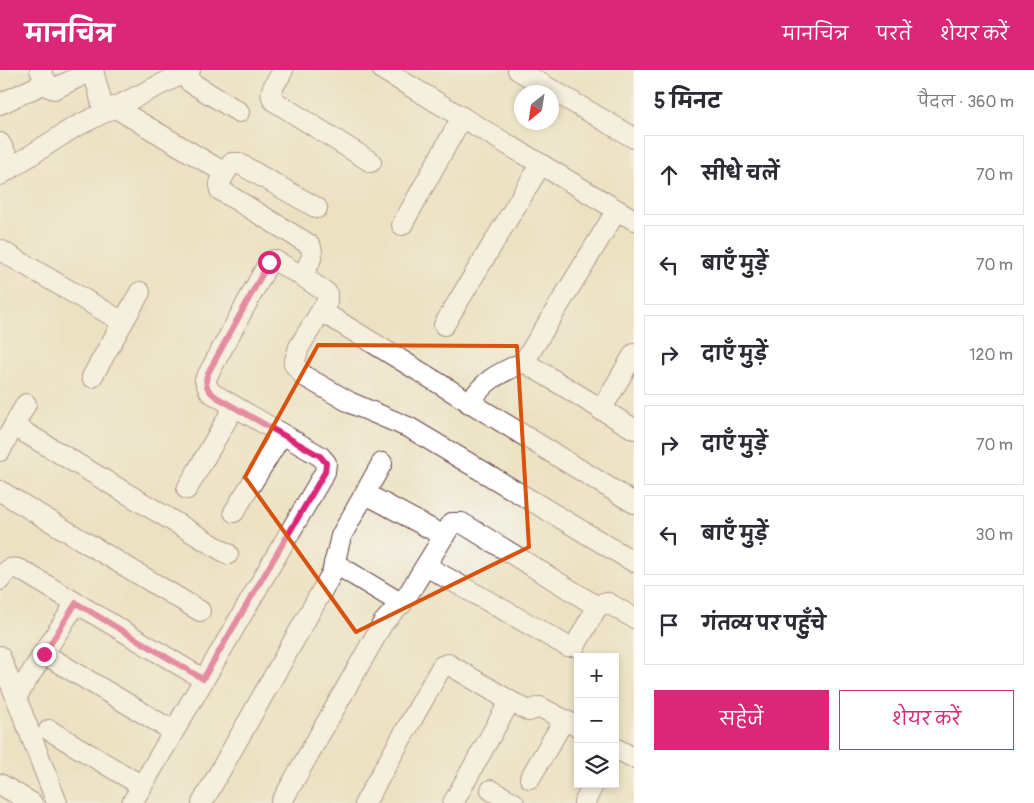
<!DOCTYPE html>
<html lang="hi">
<meta charset="utf-8">
<style>
:root{--surface:#fff;--page:#f7f7f7;--text:#2b2b33;--muted:#7c7c81;--line:#e1e1e2;--accent:#db2777}
body{margin:0;font-family:Pangolin,"Playpen Sans Deva",sans-serif;background:var(--page);color:var(--text)}
.controls{position:absolute;right:15px;bottom:15px;display:grid;overflow:hidden;border-radius:0px;box-shadow:0 2px 8px #0003}
.controls button{width:45px;height:45px;display:grid;place-items:center;padding:0;border:0;border-bottom:1px solid var(--line);background:var(--surface);color:var(--text);font:25px sans-serif}
.compass{position:absolute;left:514px;top:15px;width:45px;height:45px;border-radius:50%;background:var(--surface);box-shadow:0 2px 8px #0003;rotate:210deg}
.stop{position:absolute;width:15px;height:15px;margin:-11px;border:4px solid #db2777;border-radius:50%;background:#fff}
.stop.end{background:#db2777;border-color:#fff;box-shadow:0 1px 5px #0008}
.list{margin:0;padding:0;list-style:none}
h2{display:flex;justify-content:space-between;align-items:center;height:65px;margin:0;padding:0 20px;font-size:21px}
h2 small{font-size:16px;font-weight:400;color:var(--muted)}
.list li{display:grid;grid-template-columns:32px 1fr auto;gap:15px;align-items:center;box-sizing:border-box;height:80px;margin:0 10px 10px;padding:0 10px;border:1px solid var(--line);border-radius:0px}
.list b{display:block;font-size:19px;white-space:nowrap}
.list em{font-size:16px;font-style:normal;color:var(--muted)}
.actions{display:flex;gap:10px;padding:15px 20px}
.actions a{flex:1;padding:11px 0;border:1px solid var(--accent);border-radius:0px;text-align:center;font-size:18px;color:var(--accent)}
.actions .main{background:var(--accent);color:#fff}
.icon{flex:none;width:28px;height:28px;fill:none;stroke:currentColor;stroke-width:2;stroke-linecap:round;stroke-linejoin:round}
.map{position:relative;flex:none;width:634px;height:733px;overflow:hidden}
header{display:flex;align-items:center;gap:30px;box-sizing:border-box;height:70px;padding:0 25px;background:var(--accent);color:#fff}
header strong{font-size:24px}
nav{display:flex;gap:28px;margin-inline-start:auto;font-size:18px}
main{display:flex}
aside{flex:1;background:var(--surface)}
.map>svg:first-child{display:block}
.lines{fill:none;stroke-linecap:round;stroke-linejoin:round}
.minor-casing{stroke:#623c42;stroke-width:22}
.minor{stroke:#fff;stroke-width:20}
.route{stroke:#db2777;stroke-width:6}
.marked{fill:none;stroke:#d8530f;stroke-width:4;stroke-linejoin:round}
</style>
<header>
<strong>मानचित्र</strong>
<nav><a>मानचित्र</a><a>परतें</a><a>शेयर करें</a></nav>
</header>
<main>
<div class="map">
<svg width="634" height="733" viewBox="0 0 634 733">
<rect width="100%" height="100%" fill="#f6f6f2"/>
<filter id="ink" filterUnits="userSpaceOnUse"><feTurbulence type="fractalNoise" baseFrequency=".02" numOctaves="2"/><feDisplacementMap in="SourceGraphic" scale="10" xChannelSelector="R" yChannelSelector="G"/><feConvolveMatrix kernelMatrix="1 2 1 2 8 2 1 2 1" color-interpolation-filters="sRGB"/></filter>
<filter id="wash" filterUnits="userSpaceOnUse"><feTurbulence type="fractalNoise" baseFrequency=".0096" numOctaves="4" result="noise"/><feDisplacementMap in="SourceGraphic" scale="20" xChannelSelector="R" yChannelSelector="G"/><feGaussianBlur stdDeviation="1.12" result="paint"/><feColorMatrix in="noise" values="0 0 0 0 0 0 0 0 0 0 0 0 0 0 0 0 0 1.4 0 .05"/><feComposite in="paint" operator="in"/></filter>
<g filter="url(#wash)">
<rect width="100%" height="100%" fill="#ece2c2"/>
</g>
<g filter="url(#ink)">
<g class="lines">
<g class="minor-casing">
<g id="minor">
<path d="M 40,0 L 49,17 L 54,19 L 93,0"/>
<path d="M 93,0 L 104,42"/>
<path d="M 180,0 L 190,12 L 239,42"/>
<path d="M 283,0 C 279,10 266,21 274,31 L 371,92"/>
<path d="M 383,0 L 634,150"/>
<path d="M 518,0 L 634,68"/>
<path d="M 0,34 L 47,12"/>
<path d="M 114,37 L 225,103 L 232,93 L 238,93 L 317,138"/>
<path d="M 0,73 L 13,97"/>
<path d="M 225,103 L 220,113 L 220,120 L 310,175 C 316,186 307,196 302,206 L 327,223 L 327,232 L 321,241"/>
<path d="M 0,105 L 73,58 L 190,0"/>
<path d="M 402,155 L 462,47"/>
<path d="M 0,180 L 123,252"/>
<path d="M 444,255 L 541,94"/>
<path d="M 524,292 L 617,140"/>
<path d="M 92,307 L 140,222"/>
<path d="M 469,333 C 487,308 496,305 524,292 L 634,359"/>
<path d="M 601,340 L 634,284"/>
<path d="M 14,356 L 228,484"/>
<path d="M 0,381 L 26,334"/>
<path d="M 187,419 L 234,337"/>
<path d="M 0,421 L 200,541"/>
<path d="M 366,424 L 444,466 L 452,453 L 462,453 L 598,537"/>
<path d="M 634,433 L 321,241 L 299,277 L 294,294 L 304,306 L 351,333 L 410,358 L 634,492"/>
<path d="M 234,442 L 282,364"/>
<path d="M 334,493 L 402,534"/>
<path d="M 426,496 L 567,576 L 575,576 L 596,539 L 603,533 L 608,533 L 634,548"/>
<path d="M 0,510 C 6,501 10,495 21,500 L 203,609"/>
<path d="M 44,584 L 173,661"/>
<path d="M 0,586 L 57,733"/>
<path d="M 16,627 L 76,533"/>
<path d="M 49,660 L 142,716"/>
<path d="M 615,678 L 634,688"/>
<path d="M 530,708 L 564,650"/>
<path d="M 0,714 L 32,733"/>
<path d="M 491,720 L 514,733"/>
<path d="M 132,733 L 325,402 L 326,393 L 320,386 L 210,322 L 205,310 L 269,192 L 274,190 L 302,206"/>
<path d="M 202,733 L 332,503 L 341,466 L 382,393"/>
<path d="M 281,733 L 383,553 L 407,526 L 444,466"/>
<path d="M 365,733 L 442,596 L 448,594 L 510,631"/>
<path d="M 453,733 L 510,631 L 529,641 L 540,637 L 578,657"/>
<path d="M 584,733 L 594,714"/>
</g>
</g>
<use href="#minor" class="minor"/>
</g>
</g>
<g class="lines" filter="url(#ink)">
<path class="route" d="M 44,584 L 76,533 L 203,609 L 325,402 L 326,393 L 320,386 L 218,328 C 208,322 203,315 208,303 L 269,192"/>
</g>
<path d="M0 0H634V733H0ZM 318,275 L 517,276 L 529,477 L 356,562 L 245,407 Z" fill="#ece2c2" fill-opacity=".55" fill-rule="evenodd"/>
<path class="marked" d="M 318,275 L 517,276 L 529,477 L 356,562 L 245,407 Z"/>
</svg>
<div class="controls">
<button>+</button>
<button>−</button>
<button><svg class="icon" aria-label="layers" viewBox="0 0 24 24"><path d="M12 4l9 5-9 5-9-5zM3 14l9 5 9-5"/></svg></button>
</div>
<svg class="compass" viewBox="-18 -18 36 36"><path d="M0-13l5 13h-10z" fill="#e53935"/><path d="M0 13l5-13h-10z" fill="#7c7c81"/></svg>
<div class="stop" style="left:269px;top:192px"></div>
<div class="stop end" style="left:44px;top:584px"></div>
</div>
<aside>
<h2>5 मिनट<small>पैदल · 360 m</small></h2>
<ul class="list">
<li><svg class="icon" aria-label="ahead" viewBox="0 0 24 24"><path d="M12 20V5M6 11l6-6 6 6"/></svg><div><b>सीधे चलें</b></div><em>70 m</em></li>
<li><svg class="icon" aria-label="left" viewBox="0 0 24 24"><path d="M17 20v-9H6M10 6l-5 5 5 5"/></svg><div><b>बाएँ मुड़ें</b></div><em>70 m</em></li>
<li><svg class="icon" aria-label="right" viewBox="0 0 24 24"><path d="M7 20v-9h11M14 6l5 5-5 5"/></svg><div><b>दाएँ मुड़ें</b></div><em>120 m</em></li>
<li><svg class="icon" aria-label="right" viewBox="0 0 24 24"><path d="M7 20v-9h11M14 6l5 5-5 5"/></svg><div><b>दाएँ मुड़ें</b></div><em>70 m</em></li>
<li><svg class="icon" aria-label="left" viewBox="0 0 24 24"><path d="M17 20v-9H6M10 6l-5 5 5 5"/></svg><div><b>बाएँ मुड़ें</b></div><em>30 m</em></li>
<li><svg class="icon" aria-label="arrive" viewBox="0 0 24 24"><path d="M6 21V4h12l-3 4 3 4H6"/></svg><div><b>गंतव्य पर पहुँचे</b></div></li>
</ul>
<div class="actions"><a class="main">सहेजें</a><a>शेयर करें</a></div>
</aside>
</main>
